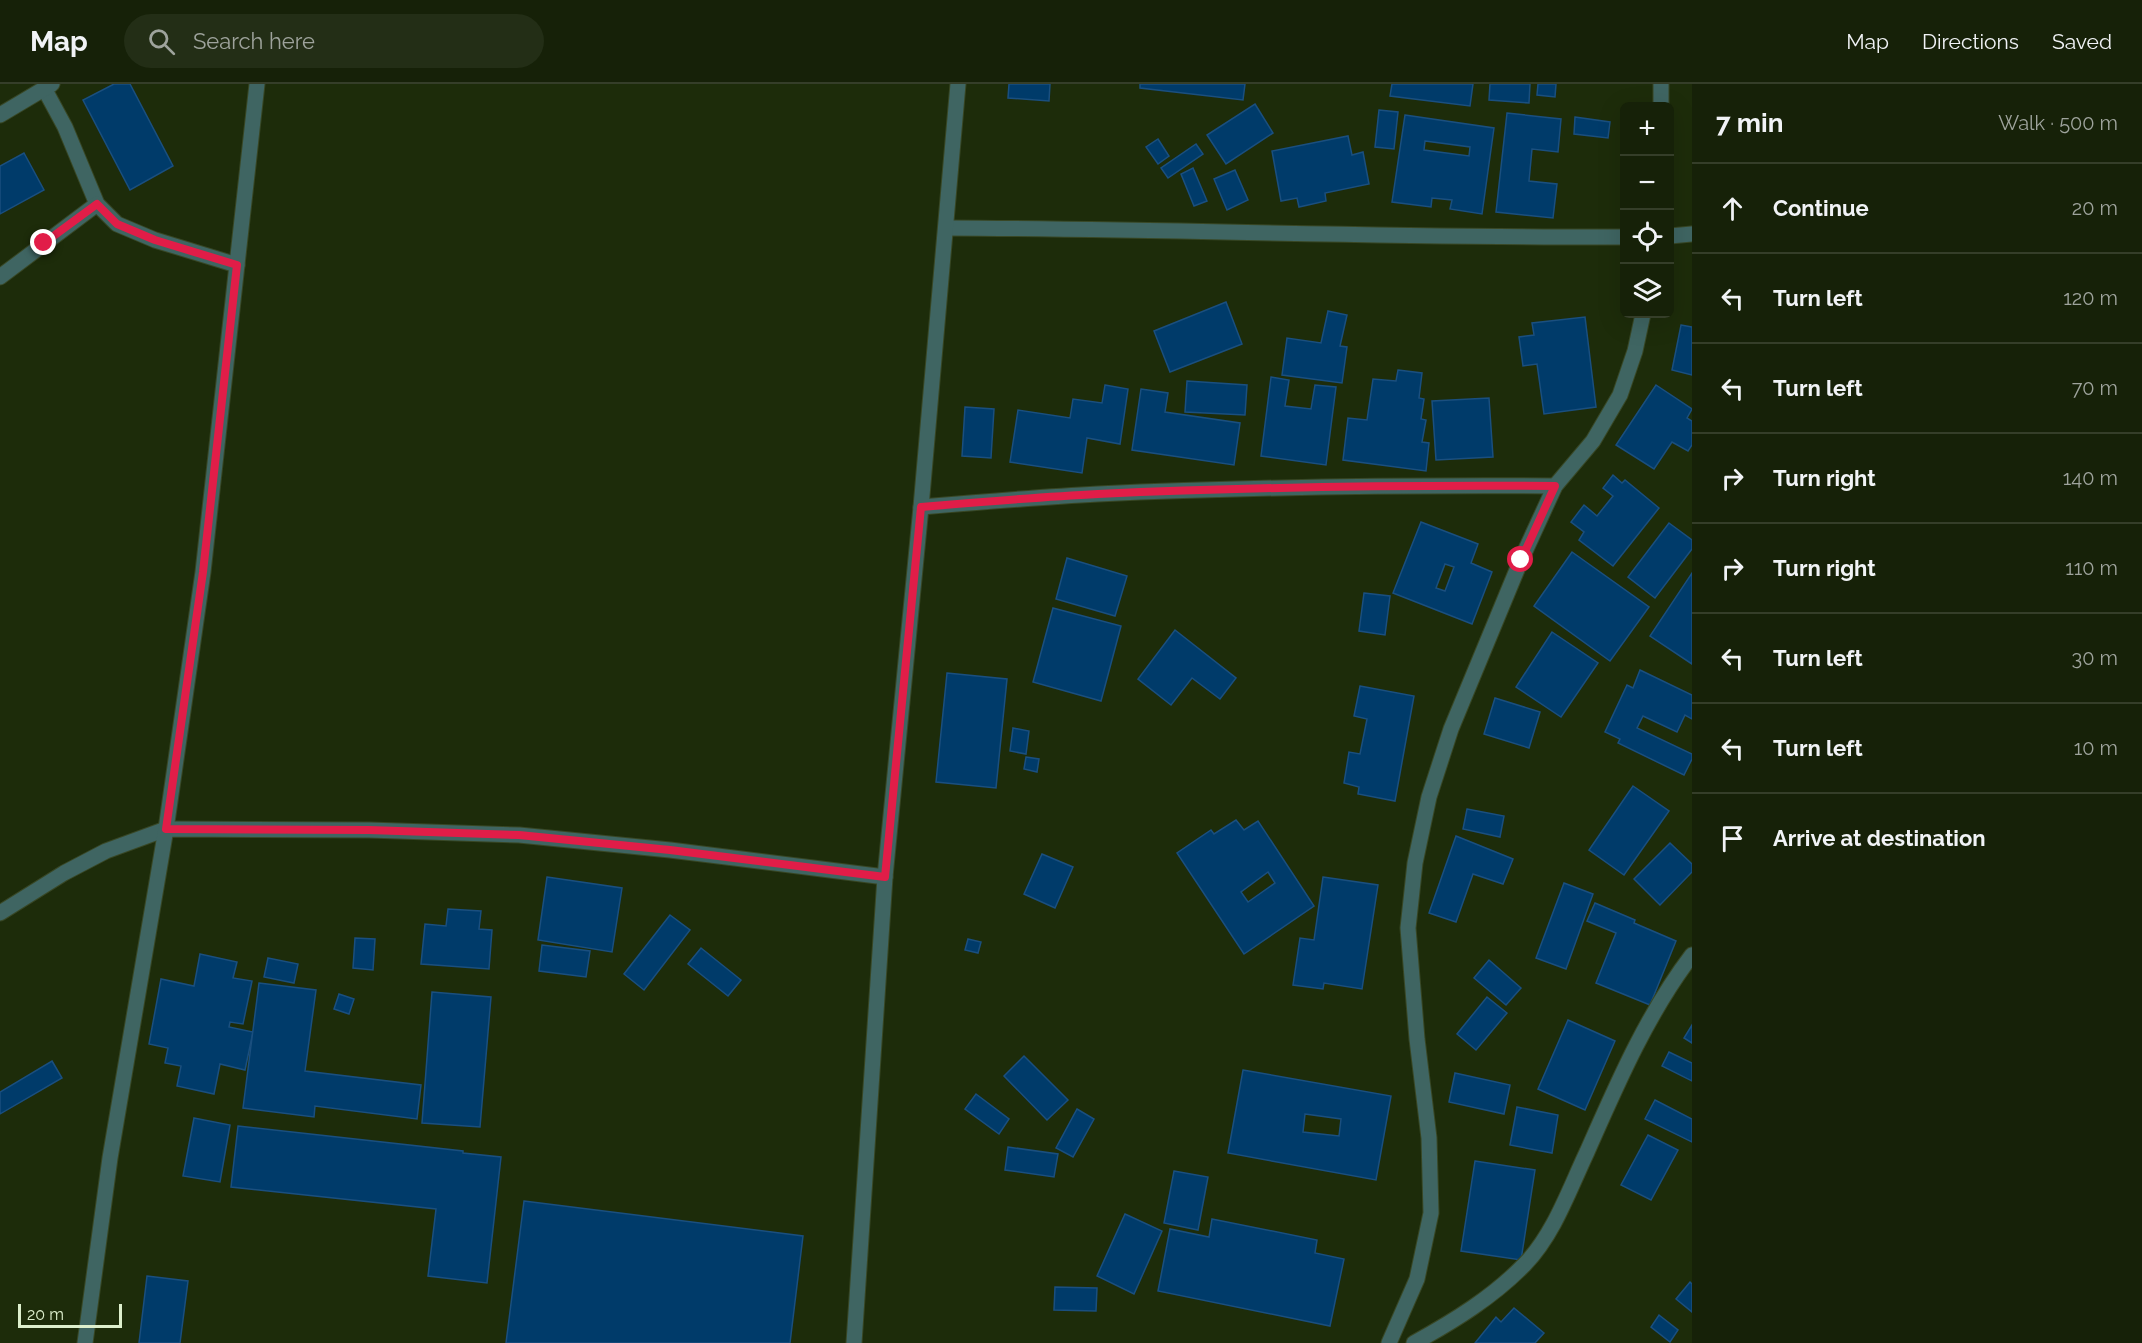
<!DOCTYPE html>
<meta charset="utf-8">
<style>
:root{--surface:#162108;--page:#232e16;--text:#f1f3f6;--muted:#9ea39c;--line:#353e29}
body{margin:0;font-family:Raleway,sans-serif;background:var(--page);color:var(--text)}
.controls{position:absolute;right:18px;top:18px;display:grid;overflow:hidden;border-radius:9px;box-shadow:0 6px 24px #0002}
.controls button{width:54px;height:54px;display:grid;place-items:center;padding:0;border:0;border-bottom:2px solid var(--line);background:var(--surface);color:var(--text);font:30px sans-serif}
.scale{position:absolute;left:18px;bottom:15px;width:104px;box-sizing:border-box;padding-left:6px;border:3px solid #ddefcd;border-top:0;font-size:16px;line-height:21px;white-space:nowrap;color:#ddefcd;-webkit-text-stroke:4px #1d2c0a;paint-order:stroke}
.stop{position:absolute;width:18px;height:18px;margin:-14px;border:4px solid #e11d48;border-radius:50%;background:#fff}
.stop.end{background:#e11d48;border-color:#fff;box-shadow:0 2px 6px #0008}
.list{margin:0;padding:0;list-style:none}
h2{display:flex;justify-content:space-between;align-items:center;height:78px;margin:0;padding:0 24px;font-size:26px}
h2 small{font-size:20px;font-weight:400;color:var(--muted)}
.list li{display:grid;grid-template-columns:39px 1fr auto;gap:18px;align-items:center;box-sizing:border-box;height:90px;padding:0 24px;border-top:2px solid var(--line)}
.list b{display:block;font-size:22px;white-space:nowrap}
.list em{font-size:20px;font-style:normal;color:var(--muted)}
.icon{flex:none;width:33px;height:33px;fill:none;stroke:currentColor;stroke-width:2;stroke-linecap:round;stroke-linejoin:round}
.map{position:relative;flex:none;width:1692px;height:1259px;overflow:hidden}
header{display:flex;align-items:center;gap:36px;box-sizing:border-box;height:84px;padding:0 30px;background:var(--surface);border-bottom:2px solid var(--line)}
header strong{font-size:28px}
nav{display:flex;gap:33px;margin-inline-start:auto;font-size:21px}
.search{width:420px;height:54px;background:var(--page);display:flex;align-items:center;gap:15px;box-sizing:border-box;padding:0 21px;border-radius:33px;color:var(--muted);font-size:22px}
main{display:flex}
aside{flex:1;background:var(--surface)}
.map>svg:first-child{display:block}
.building{fill:#003b6a;stroke:#1a4f7f;stroke-width:1.5;fill-rule:evenodd}
.lines{fill:none;stroke-linecap:round;stroke-linejoin:round}
.minor-casing{stroke:#384725;stroke-width:17}
.minor{stroke:#3f6562;stroke-width:15}
.route{stroke:#e11d48;stroke-width:8}
</style>
<header>
<strong>Map</strong>
<div class="search"><svg class="icon" aria-label="search" viewBox="0 0 24 24"><circle cx="10" cy="10" r="6"/><path d="M15 15l6 6"/></svg>Search here</div>
<nav><a>Map</a><a>Directions</a><a>Saved</a></nav>
</header>
<main>
<div class="map">
<svg width="1692" height="1259" viewBox="0 0 1692 1259">
<rect width="100%" height="100%" fill="#1d2c0a"/>
<g class="building">
<path d="M 114,0 L 130,0 L 173,82 L 130,106 L 83,16 Z"/>
<path d="M 1009,0 L 1050,0 L 1049,17 L 1008,14 Z"/>
<path d="M 1140,0 L 1245,0 L 1243,16 L 1140,4 Z"/>
<path d="M 1392,0 L 1473,0 L 1470,22 L 1390,12 Z"/>
<path d="M 1490,0 L 1530,0 L 1529,19 L 1489,16 Z"/>
<path d="M 1538,0 L 1556,0 L 1555,13 L 1537,11 Z"/>
<path d="M 1255,20 L 1273,49 L 1226,80 L 1207,51 Z"/>
<path d="M 1379,26 L 1398,28 L 1394,65 L 1375,63 Z"/>
<path d="M 1507,29 L 1561,35 L 1558,68 L 1532,65 L 1529,97 L 1557,100 L 1553,134 L 1496,128 Z"/>
<path d="M 1405,31 L 1494,44 L 1482,130 L 1450,125 L 1452,116 L 1432,114 L 1431,123 L 1392,118 ZM 1425,57 L 1470,63 L 1469,72 L 1424,66 Z"/>
<path d="M 1575,33 L 1610,38 L 1608,54 L 1574,50 Z"/>
<path d="M 1348,52 L 1352,71 L 1363,68 L 1369,100 L 1325,109 L 1326,117 L 1299,123 L 1297,114 L 1281,117 L 1272,67 Z"/>
<path d="M 1158,55 L 1169,72 L 1158,80 L 1146,63 Z"/>
<path d="M 1196,60 L 1203,70 L 1168,94 L 1161,84 Z"/>
<path d="M 24,69 L 44,106 L 0,130 L 0,82 Z"/>
<path d="M 1193,84 L 1207,117 L 1194,122 L 1181,90 Z"/>
<path d="M 1235,86 L 1248,116 L 1227,126 L 1214,95 Z"/>
<path d="M 1226,218 L 1242,260 L 1170,288 L 1154,247 Z"/>
<path d="M 1328,227 L 1347,231 L 1340,262 L 1347,263 L 1342,299 L 1282,291 L 1287,254 L 1321,259 Z"/>
<path d="M 1585,233 L 1596,323 L 1544,330 L 1537,280 L 1523,282 L 1519,253 L 1534,251 L 1532,239 Z"/>
<path d="M 1681,241 L 1692,243 L 1692,291 L 1672,286 Z"/>
<path d="M 1398,286 L 1422,289 L 1419,314 L 1424,315 L 1421,335 L 1426,336 L 1422,358 L 1429,359 L 1426,387 L 1343,376 L 1348,334 L 1367,336 L 1373,295 L 1396,297 Z"/>
<path d="M 1271,293 L 1289,296 L 1285,322 L 1311,325 L 1315,301 L 1336,303 L 1326,381 L 1261,372 Z"/>
<path d="M 1187,297 L 1247,301 L 1245,331 L 1185,328 Z"/>
<path d="M 1105,301 L 1128,305 L 1120,360 L 1087,354 L 1082,389 L 1010,378 L 1018,326 L 1070,334 L 1073,315 L 1102,319 Z"/>
<path d="M 1656,301 L 1692,325 L 1687,334 L 1692,337 L 1692,361 L 1688,367 L 1672,358 L 1654,385 L 1616,361 Z"/>
<path d="M 1141,305 L 1168,309 L 1165,328 L 1240,339 L 1234,381 L 1132,366 Z"/>
<path d="M 1489,314 L 1493,373 L 1436,376 L 1432,317 Z"/>
<path d="M 965,323 L 994,325 L 991,374 L 962,372 Z"/>
<path d="M 1613,391 L 1622,399 L 1625,396 L 1659,424 L 1613,482 L 1579,456 L 1584,448 L 1571,438 L 1584,421 L 1597,432 L 1613,412 L 1603,404 Z"/>
<path d="M 1421,438 L 1478,460 L 1471,479 L 1492,488 L 1472,540 L 1393,509 ZM 1445,480 L 1454,483 L 1445,507 L 1436,504 Z"/>
<path d="M 1669,439 L 1692,456 L 1692,465 L 1655,514 L 1628,493 Z"/>
<path d="M 1572,468 L 1649,523 L 1610,577 L 1534,522 Z"/>
<path d="M 1067,474 L 1127,492 L 1115,532 L 1056,515 Z"/>
<path d="M 1692,489 L 1692,580 L 1650,552 Z"/>
<path d="M 1364,509 L 1390,512 L 1385,551 L 1359,547 Z"/>
<path d="M 1053,524 L 1121,542 L 1101,617 L 1033,598 Z"/>
<path d="M 1175,546 L 1236,594 L 1220,615 L 1192,594 L 1171,621 L 1138,595 Z"/>
<path d="M 1552,548 L 1598,579 L 1561,633 L 1516,603 Z"/>
<path d="M 1640,586 L 1692,611 L 1692,635 L 1685,631 L 1677,648 L 1643,632 L 1637,644 L 1692,670 L 1692,675 L 1684,691 L 1618,659 L 1620,655 L 1605,648 L 1627,601 L 1633,604 Z"/>
<path d="M 947,589 L 1007,595 L 996,704 L 936,698 Z"/>
<path d="M 1360,602 L 1414,612 L 1395,717 L 1358,710 L 1359,703 L 1344,699 L 1349,668 L 1360,670 L 1367,635 L 1354,632 Z"/>
<path d="M 1495,614 L 1540,628 L 1529,664 L 1484,650 Z"/>
<path d="M 1013,644 L 1029,647 L 1026,670 L 1010,667 Z"/>
<path d="M 1026,673 L 1039,675 L 1037,688 L 1024,685 Z"/>
<path d="M 1633,702 L 1669,727 L 1624,791 L 1589,766 Z"/>
<path d="M 1467,725 L 1504,732 L 1500,753 L 1463,745 Z"/>
<path d="M 1236,736 L 1244,746 L 1258,737 L 1314,822 L 1244,870 L 1177,769 L 1211,746 L 1214,750 ZM 1268,788 L 1275,799 L 1248,818 L 1241,808 Z"/>
<path d="M 1456,752 L 1513,775 L 1503,800 L 1473,790 L 1456,838 L 1429,829 Z"/>
<path d="M 1670,759 L 1692,780 L 1692,788 L 1660,821 L 1634,795 Z"/>
<path d="M 1042,770 L 1073,783 L 1055,824 L 1024,810 Z"/>
<path d="M 547,793 L 622,804 L 612,868 L 538,856 Z"/>
<path d="M 1323,793 L 1378,801 L 1362,905 L 1324,899 L 1323,905 L 1293,901 L 1300,854 L 1314,856 Z"/>
<path d="M 1564,799 L 1593,810 L 1566,885 L 1536,874 Z"/>
<path d="M 1595,819 L 1635,836 L 1634,839 L 1676,857 L 1650,921 L 1596,899 L 1616,849 L 1587,837 Z"/>
<path d="M 448,825 L 481,827 L 479,845 L 492,846 L 489,885 L 421,880 L 425,840 L 446,842 Z"/>
<path d="M 670,831 L 690,846 L 644,906 L 624,890 Z"/>
<path d="M 355,854 L 375,855 L 373,886 L 353,884 Z"/>
<path d="M 968,855 L 981,858 L 978,869 L 965,866 Z"/>
<path d="M 542,861 L 590,867 L 586,893 L 539,887 Z"/>
<path d="M 701,864 L 741,896 L 728,912 L 688,880 Z"/>
<path d="M 200,870 L 237,878 L 233,894 L 252,897 L 243,940 L 230,938 L 229,943 L 253,948 L 245,986 L 220,980 L 214,1010 L 177,1002 L 181,982 L 165,979 L 168,964 L 149,960 L 161,895 L 194,902 Z"/>
<path d="M 268,874 L 298,880 L 294,899 L 264,893 Z"/>
<path d="M 1489,876 L 1521,904 L 1506,921 L 1474,894 Z"/>
<path d="M 259,899 L 316,906 L 305,987 L 421,1001 L 417,1035 L 315,1022 L 314,1033 L 243,1024 Z"/>
<path d="M 432,908 L 491,913 L 480,1043 L 422,1039 Z"/>
<path d="M 339,910 L 354,915 L 349,930 L 334,925 Z"/>
<path d="M 1487,913 L 1507,929 L 1476,966 L 1457,950 Z"/>
<path d="M 1568,936 L 1615,957 L 1585,1026 L 1538,1005 Z"/>
<path d="M 1692,941 L 1692,959 L 1684,954 Z"/>
<path d="M 1669,968 L 1692,979 L 1692,997 L 1662,982 Z"/>
<path d="M 1024,972 L 1068,1016 L 1047,1036 L 1004,992 Z"/>
<path d="M 52,977 L 62,994 L 0,1030 L 0,1008 Z"/>
<path d="M 1243,986 L 1391,1012 L 1376,1096 L 1228,1069 ZM 1305,1030 L 1341,1035 L 1339,1052 L 1303,1048 Z"/>
<path d="M 1455,989 L 1510,1001 L 1504,1030 L 1449,1018 Z"/>
<path d="M 976,1010 L 1009,1035 L 999,1050 L 965,1025 Z"/>
<path d="M 1655,1016 L 1692,1035 L 1692,1058 L 1645,1035 Z"/>
<path d="M 1517,1023 L 1558,1031 L 1552,1069 L 1510,1061 Z"/>
<path d="M 1077,1025 L 1094,1035 L 1073,1073 L 1056,1064 Z"/>
<path d="M 194,1034 L 230,1041 L 220,1098 L 183,1092 Z"/>
<path d="M 238,1042 L 463,1067 L 463,1069 L 501,1073 L 487,1199 L 428,1192 L 436,1125 L 231,1103 Z"/>
<path d="M 1648,1051 L 1678,1066 L 1651,1116 L 1621,1101 Z"/>
<path d="M 1008,1063 L 1058,1070 L 1054,1093 L 1005,1086 Z"/>
<path d="M 1475,1077 L 1535,1086 L 1521,1176 L 1461,1167 Z"/>
<path d="M 1174,1087 L 1208,1093 L 1198,1146 L 1164,1139 Z"/>
<path d="M 524,1117 L 803,1152 L 790,1259 L 506,1259 Z"/>
<path d="M 1125,1130 L 1162,1147 L 1134,1210 L 1097,1192 Z"/>
<path d="M 1212,1135 L 1317,1156 L 1315,1169 L 1344,1175 L 1330,1242 L 1158,1207 L 1170,1145 L 1209,1153 Z"/>
<path d="M 147,1192 L 188,1197 L 180,1259 L 139,1259 Z"/>
<path d="M 1690,1198 L 1692,1200 L 1692,1228 L 1676,1215 Z"/>
<path d="M 1055,1203 L 1097,1204 L 1096,1227 L 1054,1226 Z"/>
<path d="M 1514,1224 L 1544,1249 L 1535,1259 L 1475,1259 L 1496,1233 L 1501,1238 Z"/>
<path d="M 1659,1231 L 1678,1246 L 1670,1258 L 1651,1243 Z"/>
</g>
<g class="lines">
<g class="minor-casing">
<g id="minor">
<path d="M 45,6 L 65,43 L 97,120 L 117,140 L 155,156 L 237,181"/>
<path d="M 1661,22 L 1661,0"/>
<path d="M 0,31 L 52,0"/>
<path d="M 946,144 C 1172,145 1398,154 1624,153"/>
<path d="M 1670,152 L 1692,150"/>
<path d="M 0,193 L 97,120"/>
<path d="M 921,423 C 980,418 1039,413 1098,410 C 1250,403 1403,401 1555,402"/>
<path d="M 0,829 L 64,789 L 106,767 L 166,745 L 369,746 L 519,751 L 670,766 L 885,793"/>
<path d="M 85,1259 L 110,1074 L 166,745 L 203,488 L 257,0"/>
<path d="M 854,1259 L 885,793 L 921,423 L 958,0"/>
<path d="M 1389,1259 L 1417,1195 L 1431,1129 L 1429,1054 L 1417,955 L 1408,844 L 1415,779 L 1429,713 L 1451,645 L 1521,476 L 1555,402 L 1593,357 L 1620,311 L 1635,267 L 1643,230"/>
<path d="M 1414,1259 C 1454,1237 1493,1213 1525,1180 C 1554,1150 1569,1106 1587,1068 C 1617,1000 1647,930 1692,871"/>
</g>
</g>
<use href="#minor" class="minor"/>
</g>
<g class="lines">
<path class="route" d="M 44,159 L 97,120 L 117,140 L 155,156 L 237,181 L 203,488 L 166,745 L 369,746 L 519,751 L 670,766 L 885,793 L 921,423 C 980,418 1039,413 1098,410 C 1250,403 1403,401 1555,402 L 1521,476"/>
</g>
</svg>
<div class="controls">
<button>+</button>
<button>−</button>
<button><svg class="icon" aria-label="locate" viewBox="0 0 24 24"><circle cx="12" cy="12" r="6"/><path d="M12 2v4M12 18v4M2 12h4M18 12h4"/></svg></button>
<button><svg class="icon" aria-label="layers" viewBox="0 0 24 24"><path d="M12 4l9 5-9 5-9-5zM3 14l9 5 9-5"/></svg></button>
</div>
<div class="scale">20 m</div>
<div class="stop" style="left:1521px;top:476px"></div>
<div class="stop end" style="left:44px;top:159px"></div>
</div>
<aside>
<h2>7 min<small>Walk · 500 m</small></h2>
<ul class="list">
<li><svg class="icon" aria-label="ahead" viewBox="0 0 24 24"><path d="M12 20V5M6 11l6-6 6 6"/></svg><div><b>Continue</b></div><em>20 m</em></li>
<li><svg class="icon" aria-label="left" viewBox="0 0 24 24"><path d="M17 20v-9H6M10 6l-5 5 5 5"/></svg><div><b>Turn left</b></div><em>120 m</em></li>
<li><svg class="icon" aria-label="left" viewBox="0 0 24 24"><path d="M17 20v-9H6M10 6l-5 5 5 5"/></svg><div><b>Turn left</b></div><em>70 m</em></li>
<li><svg class="icon" aria-label="right" viewBox="0 0 24 24"><path d="M7 20v-9h11M14 6l5 5-5 5"/></svg><div><b>Turn right</b></div><em>140 m</em></li>
<li><svg class="icon" aria-label="right" viewBox="0 0 24 24"><path d="M7 20v-9h11M14 6l5 5-5 5"/></svg><div><b>Turn right</b></div><em>110 m</em></li>
<li><svg class="icon" aria-label="left" viewBox="0 0 24 24"><path d="M17 20v-9H6M10 6l-5 5 5 5"/></svg><div><b>Turn left</b></div><em>30 m</em></li>
<li><svg class="icon" aria-label="left" viewBox="0 0 24 24"><path d="M17 20v-9H6M10 6l-5 5 5 5"/></svg><div><b>Turn left</b></div><em>10 m</em></li>
<li><svg class="icon" aria-label="arrive" viewBox="0 0 24 24"><path d="M6 21V4h12l-3 4 3 4H6"/></svg><div><b>Arrive at destination</b></div></li>
</ul>
</aside>
</main>
